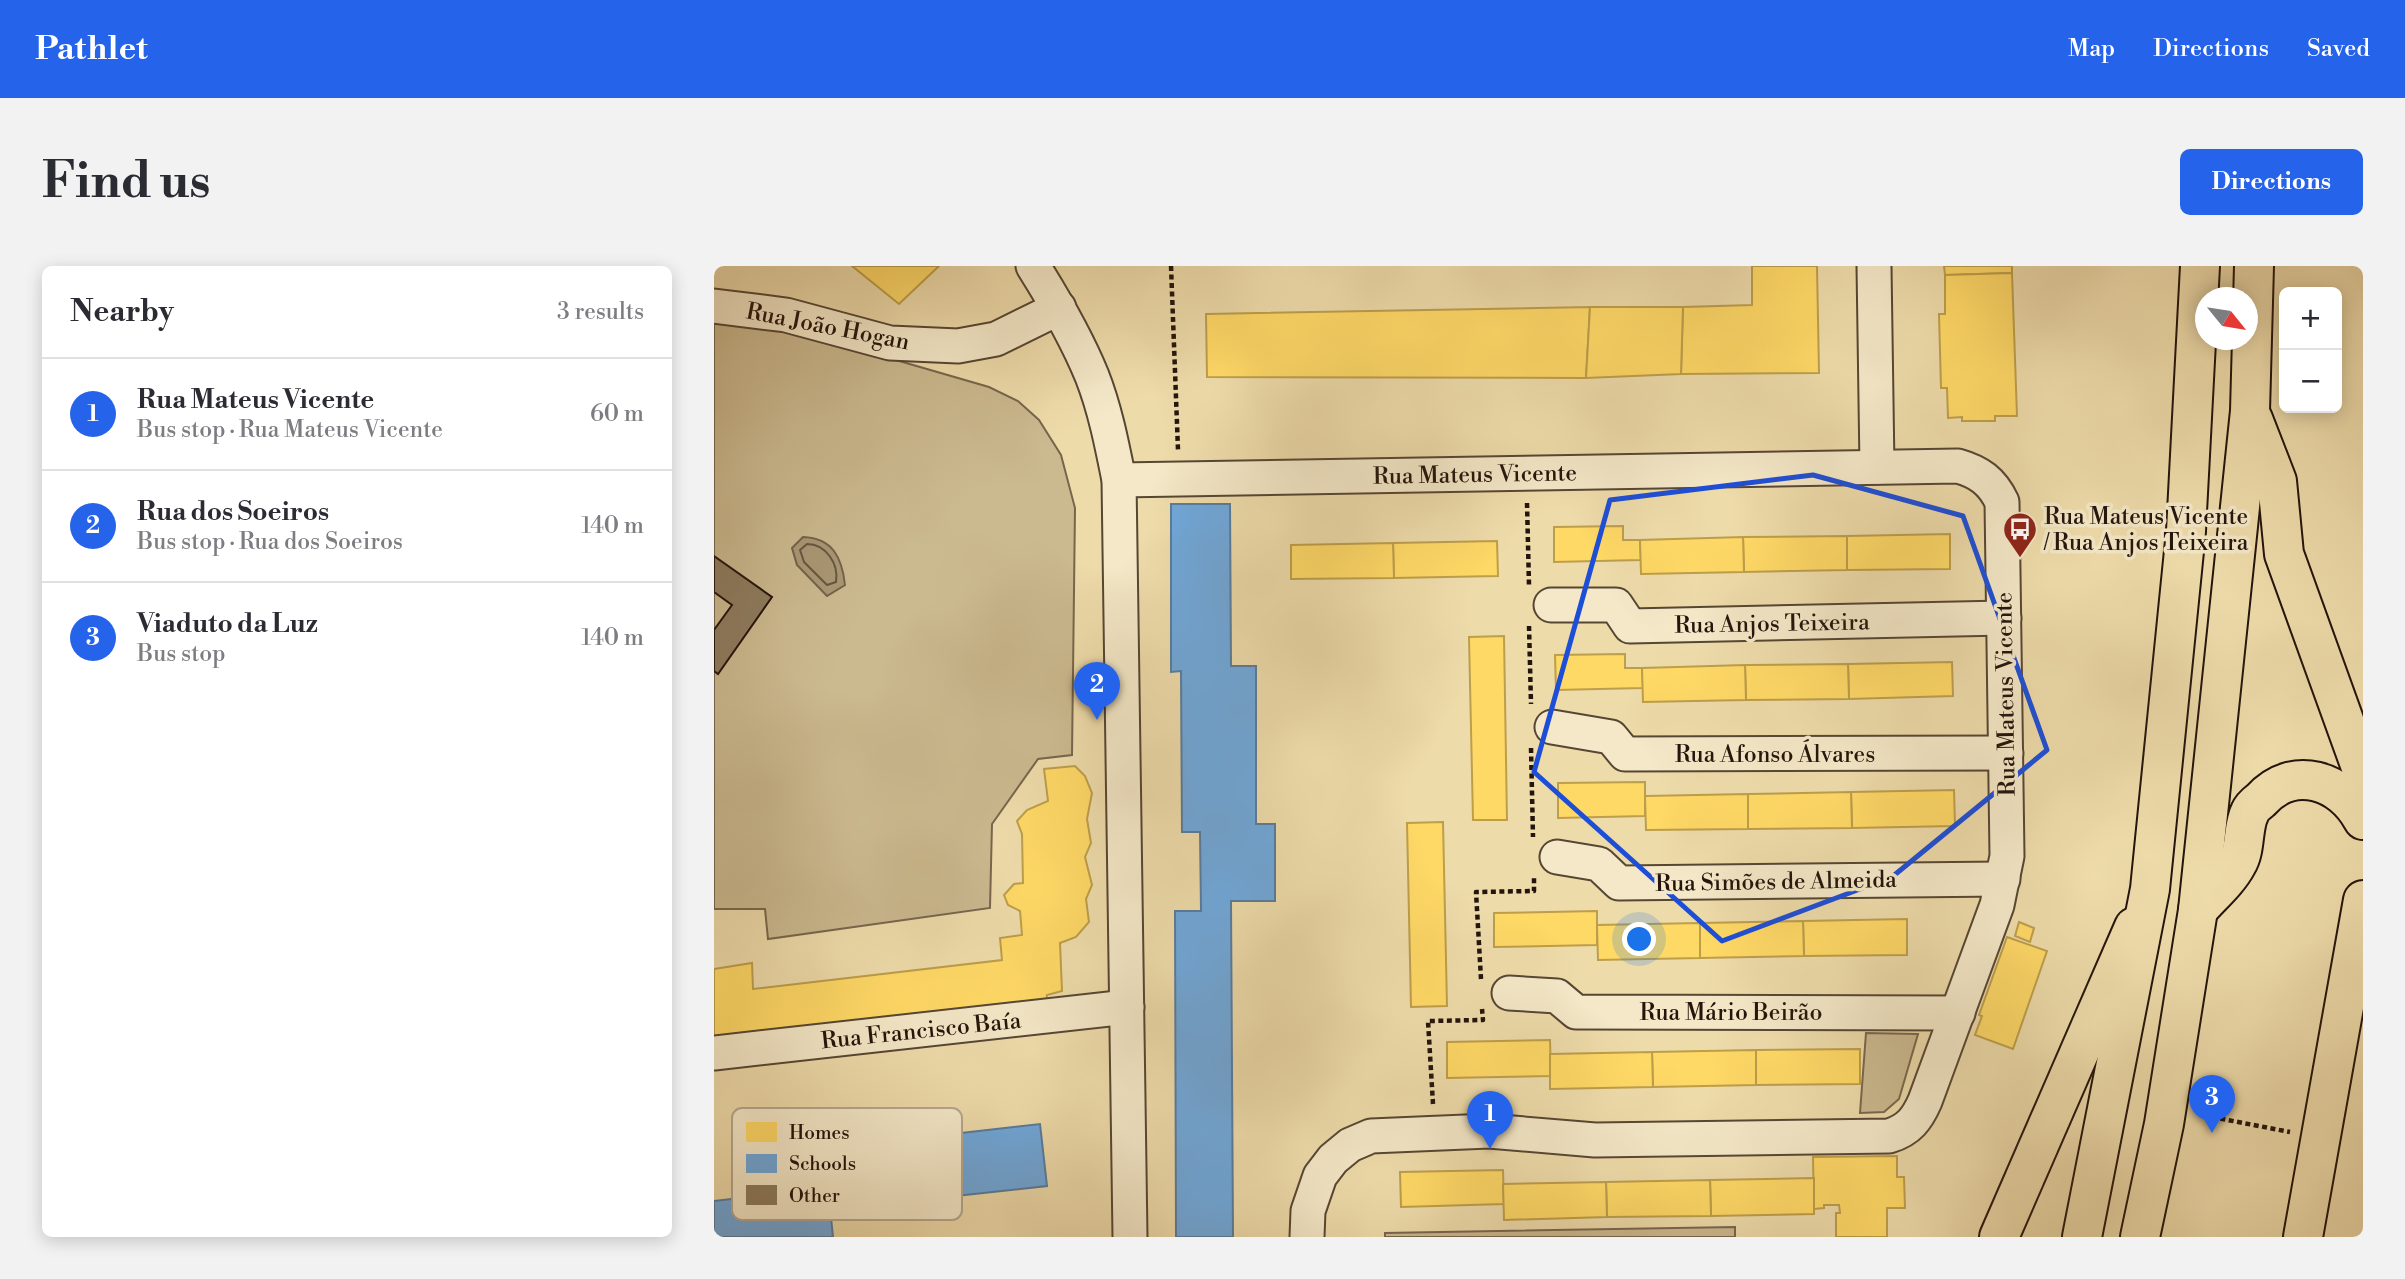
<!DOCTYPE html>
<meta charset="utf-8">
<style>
:root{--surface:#fff;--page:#f2f2f3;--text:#2b2b33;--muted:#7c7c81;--line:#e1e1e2;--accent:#2563eb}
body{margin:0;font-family:"Libre Bodoni",serif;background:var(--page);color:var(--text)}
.controls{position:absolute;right:21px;top:21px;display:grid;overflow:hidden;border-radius:10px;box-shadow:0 4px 18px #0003}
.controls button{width:63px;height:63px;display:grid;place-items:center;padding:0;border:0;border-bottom:2px solid var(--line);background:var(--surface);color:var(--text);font:35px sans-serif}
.compass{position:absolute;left:1481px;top:21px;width:63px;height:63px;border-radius:50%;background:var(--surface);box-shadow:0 4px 18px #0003;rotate:120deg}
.you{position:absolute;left:926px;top:674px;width:24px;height:24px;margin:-18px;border:5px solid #fff;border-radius:50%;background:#1a73e8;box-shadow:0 0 0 10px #1a73e833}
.badge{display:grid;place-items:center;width:46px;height:46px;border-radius:50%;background:var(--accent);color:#fff;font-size:23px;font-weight:700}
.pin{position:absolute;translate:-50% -58px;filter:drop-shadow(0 2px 4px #0008)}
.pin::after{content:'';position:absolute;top:37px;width:24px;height:21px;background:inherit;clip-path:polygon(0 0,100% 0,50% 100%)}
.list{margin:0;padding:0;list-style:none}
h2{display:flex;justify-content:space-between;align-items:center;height:91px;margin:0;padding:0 28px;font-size:30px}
h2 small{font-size:23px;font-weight:400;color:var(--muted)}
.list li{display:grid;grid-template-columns:46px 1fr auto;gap:21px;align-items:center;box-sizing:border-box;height:112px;padding:0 28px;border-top:2px solid var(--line)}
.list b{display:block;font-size:26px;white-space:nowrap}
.list p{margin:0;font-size:23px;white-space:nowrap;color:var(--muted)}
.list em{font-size:23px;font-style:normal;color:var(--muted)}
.map{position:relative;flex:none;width:1649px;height:971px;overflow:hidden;border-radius:10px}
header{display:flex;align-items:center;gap:42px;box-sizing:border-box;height:98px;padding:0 35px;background:var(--accent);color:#fff}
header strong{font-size:33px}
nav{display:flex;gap:38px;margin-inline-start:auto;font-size:24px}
.intro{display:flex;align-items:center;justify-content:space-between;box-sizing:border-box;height:168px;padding:0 42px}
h1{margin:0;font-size:49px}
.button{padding:18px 32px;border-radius:10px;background:var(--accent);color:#fff;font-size:24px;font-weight:700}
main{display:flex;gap:42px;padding:0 42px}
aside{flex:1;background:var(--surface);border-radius:10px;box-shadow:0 4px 18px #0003}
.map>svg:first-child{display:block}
.green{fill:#cbb98f;stroke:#77664e;stroke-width:2}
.water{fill:#a99774;stroke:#73634a;stroke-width:2}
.homes{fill:#ffd966;stroke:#bd9e4b;stroke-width:2}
.schools{fill:#6fa8dc;stroke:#587c9e;stroke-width:2}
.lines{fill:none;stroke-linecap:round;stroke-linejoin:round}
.shore{stroke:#665640;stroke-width:2}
.building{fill:#8d7b5e;stroke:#23140c;stroke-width:2}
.minor-casing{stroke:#564634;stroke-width:37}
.major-casing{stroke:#23140c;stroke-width:42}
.highway-casing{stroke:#23140c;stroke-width:42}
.path{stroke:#23140c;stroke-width:4.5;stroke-dasharray:5 3.5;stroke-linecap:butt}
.minor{stroke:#f4e8c8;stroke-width:33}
.major{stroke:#eedbaa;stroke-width:38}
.highway{stroke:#eedbaa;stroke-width:38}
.marked{fill:none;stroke:#1d4ed8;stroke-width:5;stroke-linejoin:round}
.labels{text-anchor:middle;stroke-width:7;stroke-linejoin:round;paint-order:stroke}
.street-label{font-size:23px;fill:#23140c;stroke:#f4e8c8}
.poi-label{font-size:23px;fill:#23140c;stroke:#f4e8c8;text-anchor:start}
.key{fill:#f4e8c8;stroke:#b5a890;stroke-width:2}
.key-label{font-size:19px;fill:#23140c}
</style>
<header>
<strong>Pathlet</strong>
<nav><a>Map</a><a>Directions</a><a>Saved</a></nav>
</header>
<div class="intro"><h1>Find us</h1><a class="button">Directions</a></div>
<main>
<aside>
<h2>Nearby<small>3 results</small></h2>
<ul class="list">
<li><span class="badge">1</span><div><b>Rua Mateus Vicente</b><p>Bus stop · Rua Mateus Vicente</p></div><em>60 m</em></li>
<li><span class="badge">2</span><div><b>Rua dos Soeiros</b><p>Bus stop · Rua dos Soeiros</p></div><em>140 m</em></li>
<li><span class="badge">3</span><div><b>Viaduto da Luz</b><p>Bus stop</p></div><em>140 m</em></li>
</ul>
</aside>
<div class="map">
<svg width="1649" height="971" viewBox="0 0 1649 971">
<rect width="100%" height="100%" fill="#eedbaa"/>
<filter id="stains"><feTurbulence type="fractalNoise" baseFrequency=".00286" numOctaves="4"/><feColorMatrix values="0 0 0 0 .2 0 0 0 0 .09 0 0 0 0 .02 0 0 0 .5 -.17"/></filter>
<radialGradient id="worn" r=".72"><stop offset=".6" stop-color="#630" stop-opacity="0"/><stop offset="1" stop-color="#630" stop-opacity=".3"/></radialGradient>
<g class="green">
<path d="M 0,52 L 68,61 L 275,121 L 304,135 L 325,154 L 347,189 L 361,242 L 358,489 L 324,493 L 278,558 L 276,642 L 54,673 L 51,643 L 0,643 Z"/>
<path d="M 1152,767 L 1204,768 L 1185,833 L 1170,846 L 1146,847 Z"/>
<path d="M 1021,961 L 1021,971 L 671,971 L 671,967 Z"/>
</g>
<path class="water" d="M 89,271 C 119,272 128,292 131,319 L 113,330 L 83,299 L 78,282 Z"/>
<g class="homes">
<path d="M 138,0 L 225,0 L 185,38 Z"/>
<path d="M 1038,0 L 1103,0 L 1105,107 L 967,108 L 969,41 L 1038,39 Z"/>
<path d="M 1230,0 L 1298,0 L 1298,7 L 1231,9 Z"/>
<path d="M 1298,7 L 1303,150 L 1281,150 L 1281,155 L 1248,155 L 1248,151 L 1234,152 L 1233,122 L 1227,122 L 1225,48 L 1231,48 L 1231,9 Z"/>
<path d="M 876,41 L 872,112 L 493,111 L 492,48 Z"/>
<path d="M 876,41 L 969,41 L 967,108 L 872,112 Z"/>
<path d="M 909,260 L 909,274 L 926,274 L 927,294 L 840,296 L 840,261 Z"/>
<path d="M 1236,268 L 1236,303 L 1133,304 L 1133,270 Z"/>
<path d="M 1133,270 L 1133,304 L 1030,306 L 1029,271 Z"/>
<path d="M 1029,271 L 1030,306 L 927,308 L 926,274 Z"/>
<path d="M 783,275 L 784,310 L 680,312 L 679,277 Z"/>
<path d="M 679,277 L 680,312 L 577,313 L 577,279 Z"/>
<path d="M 790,370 L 793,554 L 759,554 L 755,371 Z"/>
<path d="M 911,388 L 911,402 L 928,402 L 929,422 L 842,424 L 841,389 Z"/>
<path d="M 1238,396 L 1239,430 L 1135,433 L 1134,398 Z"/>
<path d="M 1134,398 L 1135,433 L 1032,434 L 1031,399 Z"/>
<path d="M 1031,399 L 1032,434 L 929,436 L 928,402 Z"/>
<path d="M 361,500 L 371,510 L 378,527 L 373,553 L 377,577 L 371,591 L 378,619 L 372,633 L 375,656 L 362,671 L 346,677 L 348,725 L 333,729 L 331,744 L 46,776 L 44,765 L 0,770 L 0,703 L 38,697 L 39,723 L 288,694 L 286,672 L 308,669 L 306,645 L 294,639 L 290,629 L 300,618 L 309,617 L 308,568 L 303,555 L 313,544 L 334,535 L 330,503 Z"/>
<path d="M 931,516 L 931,550 L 844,552 L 844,517 Z"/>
<path d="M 1240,524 L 1241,560 L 1138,562 L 1137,526 Z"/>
<path d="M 1137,526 L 1138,562 L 1034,563 L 1034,528 Z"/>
<path d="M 1034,528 L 1034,563 L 932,564 L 931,530 Z"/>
<path d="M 729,556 L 733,740 L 697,741 L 693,557 Z"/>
<path d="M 883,645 L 883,679 L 780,681 L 780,647 Z"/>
<path d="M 1193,653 L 1193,689 L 1090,690 L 1089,655 Z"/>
<path d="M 1089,655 L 1090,690 L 986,692 L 986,657 Z"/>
<path d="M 1305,656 L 1320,662 L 1316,676 L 1301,670 Z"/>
<path d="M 986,657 L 986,692 L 884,694 L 883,659 Z"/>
<path d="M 1293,671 L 1333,685 L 1299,783 L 1261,769 L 1268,750 L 1265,749 Z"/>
<path d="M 836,774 L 837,810 L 733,812 L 733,776 Z"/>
<path d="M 1146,783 L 1146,818 L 1042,819 L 1042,784 Z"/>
<path d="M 1042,784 L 1042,819 L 939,821 L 938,786 Z"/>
<path d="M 938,786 L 939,821 L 836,823 L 836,788 Z"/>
<path d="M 1183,890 L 1183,911 L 1190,911 L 1191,942 L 1173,942 L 1173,971 L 1122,971 L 1122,947 L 1126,947 L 1125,939 L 1110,939 L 1110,942 L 1100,943 L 1099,891 Z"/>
<path d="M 789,904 L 790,938 L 687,941 L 686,906 Z"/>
<path d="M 1100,912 L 1100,948 L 997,950 L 996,914 Z"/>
<path d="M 996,914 L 997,950 L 893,951 L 892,916 Z"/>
<path d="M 892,916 L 893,951 L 790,954 L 789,918 Z"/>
</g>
<g class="schools">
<path d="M 457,238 L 516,238 L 517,400 L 542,400 L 542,558 L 561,558 L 561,635 L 517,635 L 519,971 L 462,971 L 461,645 L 487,645 L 486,566 L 468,566 L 467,405 L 457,406 Z"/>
<path d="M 326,858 L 333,920 L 123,943 L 116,882 Z"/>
<path d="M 114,922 L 119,971 L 0,971 L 0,935 Z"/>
</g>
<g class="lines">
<path class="shore" d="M 93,278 C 112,278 125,298 122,316 L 113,319 L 90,296 L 86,284 Z"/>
</g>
<path class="building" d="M 0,290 L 58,331 L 4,408 L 0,405 L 0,364 L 18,339 L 0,326 Z"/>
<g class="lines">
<g class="minor-casing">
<g id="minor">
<path d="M 319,0 C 341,35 362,71 378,110 C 391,143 398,179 405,214 L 416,971"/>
<path d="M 1160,0 L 1163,201"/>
<path d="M 0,40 L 72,49 L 176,77 L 244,80 L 282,73 L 345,42"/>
<path d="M 405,214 L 1244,200 C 1265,206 1278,215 1288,236 L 1293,590 L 1283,639 L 1211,835 C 1203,853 1195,864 1175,870 L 881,874 L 775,865 L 657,870 L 636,879 L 619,893 L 606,910 L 594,945 L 593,971"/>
<path d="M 837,339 L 902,339 L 916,360 L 1290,352"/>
<path d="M 838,461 L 897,471 L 911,488 L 1292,487"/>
<path d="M 843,591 L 885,598 L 905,617 L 1289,613"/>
<path d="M 795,727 L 843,730 L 862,746 L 1244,747"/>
<path d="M 0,787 L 413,741"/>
</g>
</g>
<g class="major-casing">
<path id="major" d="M 1285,971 L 1420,661"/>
</g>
<g class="highway-casing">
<g id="highway">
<path d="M 1539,153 L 1563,215 L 1570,288 L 1649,507"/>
<path d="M 1484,644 C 1497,629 1514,615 1523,598 C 1532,584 1528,561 1536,546 C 1538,541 1543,537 1547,534 C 1579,498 1628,514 1649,554"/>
<path d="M 1368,971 L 1436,623 L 1472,265 L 1486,0"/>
<path d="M 1426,971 L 1450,858 L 1484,644 L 1536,145 L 1540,0"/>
<path d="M 1589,971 L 1649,634"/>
</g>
</g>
<g class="path">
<path d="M 457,0 L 464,184"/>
<path d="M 813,237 L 815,319"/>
<path d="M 815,360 L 817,438"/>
<path d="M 817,482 L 819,571"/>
<path d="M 767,713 L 762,626 L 820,625 L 820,612"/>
<path d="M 719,838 L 714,755 L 769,754 L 768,743"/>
<path d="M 1498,851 L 1576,866"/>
</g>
<use href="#minor" class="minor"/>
<use href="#major" class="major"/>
<use href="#highway" class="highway"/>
</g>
<path class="marked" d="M 1099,209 L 1249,250 L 1333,484 L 1178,611 L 1008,675 L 820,506 L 896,234 Z"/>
<defs>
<g id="bus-pin" transform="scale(1.75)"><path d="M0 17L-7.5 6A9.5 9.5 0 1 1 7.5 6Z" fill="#8f2418" stroke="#f4e8c8"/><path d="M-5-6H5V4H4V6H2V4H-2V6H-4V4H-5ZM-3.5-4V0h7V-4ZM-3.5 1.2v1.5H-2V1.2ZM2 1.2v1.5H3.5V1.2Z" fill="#fff"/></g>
</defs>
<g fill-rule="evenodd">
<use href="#bus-pin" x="1306" y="263"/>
</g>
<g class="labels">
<g class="street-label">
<text transform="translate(114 60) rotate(11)" y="8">Rua João Hogan</text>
<text transform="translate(761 208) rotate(-1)" y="8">Rua Mateus Vicente</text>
<text transform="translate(1058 357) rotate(-1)" y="8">Rua Anjos Teixeira</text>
<text transform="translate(1291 428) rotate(-91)" y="8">Rua Mateus Vicente</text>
<text x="1061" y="496">Rua Afonso Álvares</text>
<text transform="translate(1062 615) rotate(-1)" y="8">Rua Simões de Almeida</text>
<text x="1017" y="754">Rua Mário Beirão</text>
<text transform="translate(207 764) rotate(-6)" y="8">Rua Francisco Baía</text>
</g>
<g class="poi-label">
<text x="1330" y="258">Rua Mateus Vicente<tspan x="1330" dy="26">/ Rua Anjos Teixeira</tspan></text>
</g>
</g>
<rect x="18" y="842" width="230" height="112" rx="10" class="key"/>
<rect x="32" y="856" width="31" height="20" fill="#ffd966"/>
<rect x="32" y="888" width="31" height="19" fill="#6fa8dc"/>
<rect x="32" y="919" width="31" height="20" fill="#8d7b5e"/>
<g class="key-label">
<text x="75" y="873">Homes</text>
<text x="75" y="904">Schools</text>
<text x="75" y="936">Other</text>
</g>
<rect width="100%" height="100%" filter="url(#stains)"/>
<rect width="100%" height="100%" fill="url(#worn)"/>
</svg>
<div class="controls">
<button>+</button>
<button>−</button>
</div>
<svg class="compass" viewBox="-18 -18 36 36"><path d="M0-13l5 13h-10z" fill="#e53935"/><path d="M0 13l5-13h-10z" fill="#7c7c81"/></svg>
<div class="you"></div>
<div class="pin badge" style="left:776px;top:883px">1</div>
<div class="pin badge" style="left:383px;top:454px">2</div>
<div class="pin badge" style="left:1498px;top:867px">3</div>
</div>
</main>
